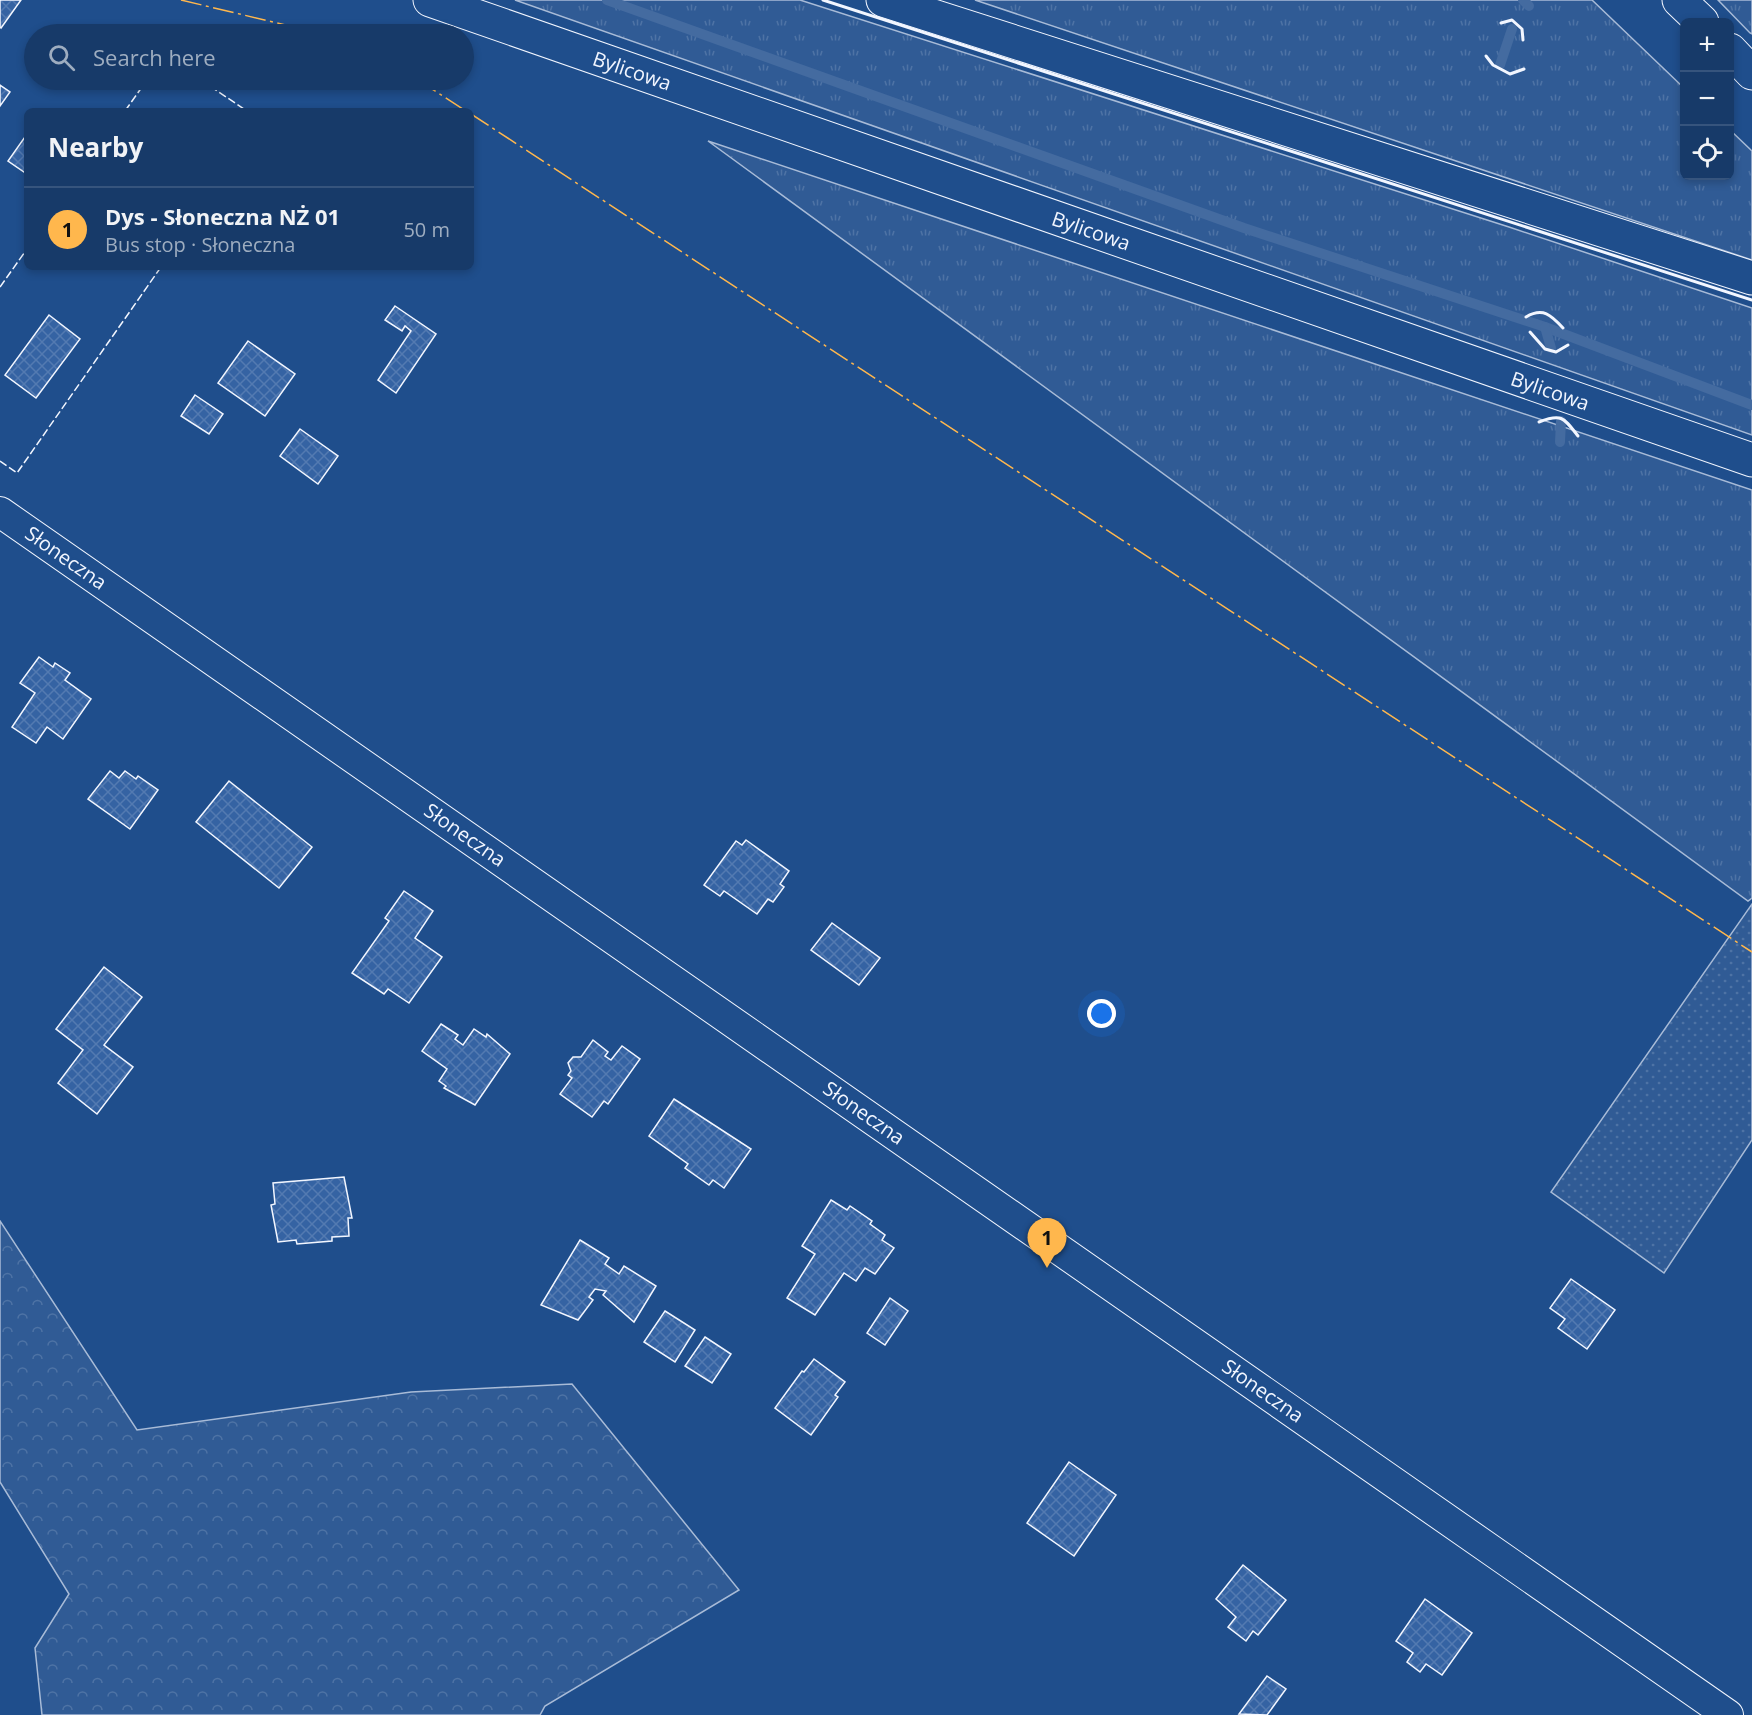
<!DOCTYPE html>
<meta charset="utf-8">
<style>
:root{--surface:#173a69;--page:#244571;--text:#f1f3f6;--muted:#9eadc0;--line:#36547d;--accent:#ffb74d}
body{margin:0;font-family:"Open Sans",sans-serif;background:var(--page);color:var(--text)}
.controls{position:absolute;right:18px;top:18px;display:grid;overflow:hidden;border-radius:9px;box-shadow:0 3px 9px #0003}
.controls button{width:54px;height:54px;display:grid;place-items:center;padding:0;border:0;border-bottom:2px solid var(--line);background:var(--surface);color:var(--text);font:30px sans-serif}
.you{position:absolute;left:1102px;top:1014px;width:21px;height:21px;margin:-15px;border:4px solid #fff;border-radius:50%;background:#1a73e8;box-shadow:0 0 0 9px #1a73e833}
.badge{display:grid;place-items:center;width:39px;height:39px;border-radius:50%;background:var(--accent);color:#111;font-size:20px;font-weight:700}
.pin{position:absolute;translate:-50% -50px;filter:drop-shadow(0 2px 3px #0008)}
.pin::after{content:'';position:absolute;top:32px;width:21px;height:18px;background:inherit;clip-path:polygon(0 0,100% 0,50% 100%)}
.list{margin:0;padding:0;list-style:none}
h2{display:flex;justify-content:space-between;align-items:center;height:78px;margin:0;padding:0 24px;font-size:26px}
h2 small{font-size:20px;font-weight:400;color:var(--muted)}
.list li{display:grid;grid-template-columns:39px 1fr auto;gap:18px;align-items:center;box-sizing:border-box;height:84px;padding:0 24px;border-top:2px solid var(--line)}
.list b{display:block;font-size:22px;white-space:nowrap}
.list p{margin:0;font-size:20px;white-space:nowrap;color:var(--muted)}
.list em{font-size:20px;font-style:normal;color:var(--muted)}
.icon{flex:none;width:33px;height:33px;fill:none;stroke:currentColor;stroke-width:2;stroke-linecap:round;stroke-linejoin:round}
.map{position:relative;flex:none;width:1752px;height:1715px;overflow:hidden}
.search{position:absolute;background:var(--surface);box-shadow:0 3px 9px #0003;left:24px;top:24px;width:450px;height:66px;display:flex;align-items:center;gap:15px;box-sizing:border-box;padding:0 21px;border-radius:33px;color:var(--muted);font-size:22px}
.panel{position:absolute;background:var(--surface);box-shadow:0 3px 9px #0003;left:24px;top:108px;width:450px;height:162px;border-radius:9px}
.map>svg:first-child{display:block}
.grass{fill:url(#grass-tufts);stroke:#a8bbd7;stroke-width:1.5}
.forest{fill:url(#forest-crowns);stroke:#a8bbd7;stroke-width:1.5}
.garden{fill:url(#garden-dots);stroke:#a8bbd7;stroke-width:1.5}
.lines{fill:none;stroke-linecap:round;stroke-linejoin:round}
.stream{stroke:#446ba0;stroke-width:10}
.building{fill:url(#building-cross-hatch);stroke:#f2f6ff;stroke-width:1.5}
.street-casing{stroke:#f2f6ff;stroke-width:32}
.secondary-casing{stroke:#f2f6ff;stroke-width:35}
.highway-casing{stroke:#f2f6ff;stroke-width:35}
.street{stroke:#1f4e8c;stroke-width:30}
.secondary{stroke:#1f4e8c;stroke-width:33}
.highway{stroke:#1f4e8c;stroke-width:33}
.fence{stroke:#f2f6ff;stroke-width:1.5;stroke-dasharray:8 3;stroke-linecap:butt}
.wall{stroke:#f2f6ff;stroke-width:3}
.power{stroke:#ffb74d;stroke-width:1.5;stroke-dasharray:21 4.5 3 4.5;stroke-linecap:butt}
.labels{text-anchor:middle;stroke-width:4.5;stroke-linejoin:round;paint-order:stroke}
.street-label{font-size:20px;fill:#f2f6ff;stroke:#1f4e8c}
</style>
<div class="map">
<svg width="1752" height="1715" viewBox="0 0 1752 1715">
<defs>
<pattern id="grass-tufts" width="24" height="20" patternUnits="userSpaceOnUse" patternTransform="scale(1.5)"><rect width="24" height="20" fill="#305b95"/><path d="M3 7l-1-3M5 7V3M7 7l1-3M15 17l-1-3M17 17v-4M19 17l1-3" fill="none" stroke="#4e73a5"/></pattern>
<pattern id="forest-crowns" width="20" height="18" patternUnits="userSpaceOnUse" patternTransform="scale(1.5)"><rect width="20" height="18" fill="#305b95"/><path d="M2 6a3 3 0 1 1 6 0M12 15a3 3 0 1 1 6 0" fill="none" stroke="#4e73a5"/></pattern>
<pattern id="garden-dots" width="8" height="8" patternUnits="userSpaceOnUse" patternTransform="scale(1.5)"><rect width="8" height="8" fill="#305b95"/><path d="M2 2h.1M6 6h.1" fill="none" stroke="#4e73a5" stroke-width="1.8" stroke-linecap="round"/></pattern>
<pattern id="building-cross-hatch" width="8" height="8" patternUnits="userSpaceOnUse" patternTransform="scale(1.5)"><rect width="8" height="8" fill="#3563a3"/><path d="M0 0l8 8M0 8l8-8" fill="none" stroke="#537ab1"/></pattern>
</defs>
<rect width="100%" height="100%" fill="#1f4e8c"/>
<g class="grass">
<path d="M 515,0 L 800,0 L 1509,227 L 1752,308 L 1752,435 Z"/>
<path d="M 975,0 L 1592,0 L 1684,88 L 1684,176 L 1730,176 L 1730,130 L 1752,151 L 1752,260 Z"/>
<path d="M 1718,0 L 1752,0 L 1752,34 L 1750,33 Z"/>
<path d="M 708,141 L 1752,490 L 1752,898 L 1748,901 Z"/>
</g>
<path class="forest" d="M 0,1221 L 137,1430 L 411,1392 L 572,1384 L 739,1590 L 545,1706 L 540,1715 L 42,1715 L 35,1648 L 69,1594 L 0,1482 Z"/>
<path class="garden" d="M 1752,904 L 1752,1140 L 1664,1273 L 1551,1192 Z"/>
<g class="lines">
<g class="stream">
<path d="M 607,0 L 1244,228 L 1545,327 L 1752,405"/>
<path d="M 1523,0 L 1529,6"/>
<path d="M 1500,65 L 1512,29"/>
<path d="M 1545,327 L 1551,348"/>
<path d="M 1560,442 L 1561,421"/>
</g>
</g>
<g class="building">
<path d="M 0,0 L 21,0 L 1,28 L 0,27 Z"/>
<path d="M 0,85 L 10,92 L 0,106 Z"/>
<path d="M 27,134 L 27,174 L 8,161 Z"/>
<path d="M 395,306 L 436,334 L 396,393 L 378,380 L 411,331 L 405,326 L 402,331 L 385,320 Z"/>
<path d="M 49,315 L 80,339 L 36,398 L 5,375 Z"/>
<path d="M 248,341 L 295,374 L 265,416 L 218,383 Z"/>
<path d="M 195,395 L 223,414 L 209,434 L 181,416 Z"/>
<path d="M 300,429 L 338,456 L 318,484 L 280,456 Z"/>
<path d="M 39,657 L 53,667 L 55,663 L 70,673 L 65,680 L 91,699 L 63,739 L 47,727 L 36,743 L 12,727 L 35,693 L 20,683 Z"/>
<path d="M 110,771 L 119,778 L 125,771 L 136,779 L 138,776 L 158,790 L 130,829 L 88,799 Z"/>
<path d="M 229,781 L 312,847 L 279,888 L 196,822 Z"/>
<path d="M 746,840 L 789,871 L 780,884 L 784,887 L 773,902 L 768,899 L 757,914 L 724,891 L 720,896 L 704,885 L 736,841 L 742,845 Z"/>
<path d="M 404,891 L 433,911 L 415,938 L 442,957 L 409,1003 L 388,989 L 384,994 L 352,973 L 389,921 L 385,918 Z"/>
<path d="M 832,923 L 880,958 L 859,985 L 811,950 Z"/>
<path d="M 104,967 L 142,997 L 104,1045 L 133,1067 L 97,1114 L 58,1083 L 83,1050 L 56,1029 Z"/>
<path d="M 441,1024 L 458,1035 L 455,1039 L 463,1045 L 474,1029 L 486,1037 L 487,1034 L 510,1054 L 475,1105 L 444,1088 L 446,1086 L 439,1081 L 447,1069 L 422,1051 Z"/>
<path d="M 593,1040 L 608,1052 L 605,1056 L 611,1060 L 622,1046 L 640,1059 L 608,1104 L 604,1101 L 592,1117 L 560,1094 L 572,1078 L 568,1075 L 571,1071 L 568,1063 L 573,1057 L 581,1057 Z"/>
<path d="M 674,1099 L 751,1149 L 724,1188 L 713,1180 L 709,1185 L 685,1168 L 688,1164 L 649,1136 Z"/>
<path d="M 344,1177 L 352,1218 L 348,1218 L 349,1236 L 332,1237 L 332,1241 L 297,1244 L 296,1240 L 278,1242 L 271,1205 L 275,1204 L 273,1183 Z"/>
<path d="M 831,1200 L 847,1210 L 850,1206 L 872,1221 L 870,1224 L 885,1235 L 882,1240 L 894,1248 L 875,1274 L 865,1268 L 856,1281 L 844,1273 L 815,1315 L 787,1298 L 815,1254 L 802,1246 Z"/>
<path d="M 580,1240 L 609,1258 L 605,1264 L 619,1274 L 624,1266 L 656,1286 L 634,1322 L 603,1295 L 606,1291 L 595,1289 L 589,1297 L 593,1300 L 578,1320 L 541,1305 Z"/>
<path d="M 1571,1279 L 1615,1310 L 1587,1349 L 1558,1328 L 1565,1319 L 1550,1308 Z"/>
<path d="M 890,1298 L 908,1311 L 885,1345 L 867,1333 Z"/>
<path d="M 665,1311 L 695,1330 L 675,1362 L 644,1342 Z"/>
<path d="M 705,1337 L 731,1354 L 712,1383 L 685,1366 Z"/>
<path d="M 814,1359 L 845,1382 L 835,1395 L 838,1397 L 811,1435 L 775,1408 L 802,1371 L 804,1372 Z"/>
<path d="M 1069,1462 L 1116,1495 L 1074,1556 L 1027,1523 Z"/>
<path d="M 1243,1565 L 1286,1600 L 1258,1635 L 1253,1631 L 1246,1641 L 1228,1627 L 1236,1617 L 1216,1599 Z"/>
<path d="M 1425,1599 L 1472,1633 L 1442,1675 L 1426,1664 L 1420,1672 L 1407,1662 L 1413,1653 L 1396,1641 Z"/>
<path d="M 1267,1676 L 1286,1689 L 1267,1715 L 1239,1714 Z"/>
</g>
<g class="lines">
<g class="street-casing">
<path id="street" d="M 0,512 L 1728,1715"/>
</g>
<g class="secondary-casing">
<path id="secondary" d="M 430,0 L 1752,460"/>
</g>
<g class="highway-casing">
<g id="highway">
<path d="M 883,0 L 1752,278"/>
<path d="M 1679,0 L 1702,22"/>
<path d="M 1730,50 L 1752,73"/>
</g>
</g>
<use href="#street" class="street"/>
<use href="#secondary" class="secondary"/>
<use href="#highway" class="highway"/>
<g class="fence">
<path d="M 201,80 L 247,111"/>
<path d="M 125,111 L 147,80"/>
<path d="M 0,287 L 27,249"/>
<path d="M 0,461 L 17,473 L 161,267"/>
</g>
<g class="wall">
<path d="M 823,0 L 1752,300"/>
<path d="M 1501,23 L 1512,20 L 1522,29 L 1523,40"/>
<path d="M 1486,56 L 1493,65 L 1510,74 L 1524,69"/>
<path d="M 1526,317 C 1543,307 1551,315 1563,328"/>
<path d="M 1530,332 L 1545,349 L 1556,352 L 1568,345"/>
<path d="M 1539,422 C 1562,413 1564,418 1578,436"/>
</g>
<g class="power">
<path d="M 181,0 L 323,34"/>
<path d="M 418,80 L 466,111"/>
<path d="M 471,114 L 1752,952"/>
</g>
</g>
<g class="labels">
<g class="street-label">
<text transform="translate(632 71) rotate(19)" y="7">Bylicowa</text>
<text transform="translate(1091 231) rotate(19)" y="7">Bylicowa</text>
<text transform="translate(1550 391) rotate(19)" y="7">Bylicowa</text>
<text transform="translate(66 558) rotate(35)" y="7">Słoneczna</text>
<text transform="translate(465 835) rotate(35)" y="7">Słoneczna</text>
<text transform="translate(864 1113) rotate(35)" y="7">Słoneczna</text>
<text transform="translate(1263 1391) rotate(35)" y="7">Słoneczna</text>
</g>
</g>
</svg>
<div class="controls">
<button>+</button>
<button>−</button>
<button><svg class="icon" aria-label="locate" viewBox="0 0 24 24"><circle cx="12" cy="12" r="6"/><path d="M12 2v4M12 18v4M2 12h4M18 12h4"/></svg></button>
</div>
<div class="you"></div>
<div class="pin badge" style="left:1047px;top:1268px">1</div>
<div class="search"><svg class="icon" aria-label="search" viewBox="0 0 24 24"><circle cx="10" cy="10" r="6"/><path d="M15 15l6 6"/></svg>Search here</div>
<section class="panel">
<h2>Nearby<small></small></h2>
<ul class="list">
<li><span class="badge">1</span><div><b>Dys - Słoneczna NŻ 01</b><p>Bus stop · Słoneczna</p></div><em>50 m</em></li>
</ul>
</section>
</div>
